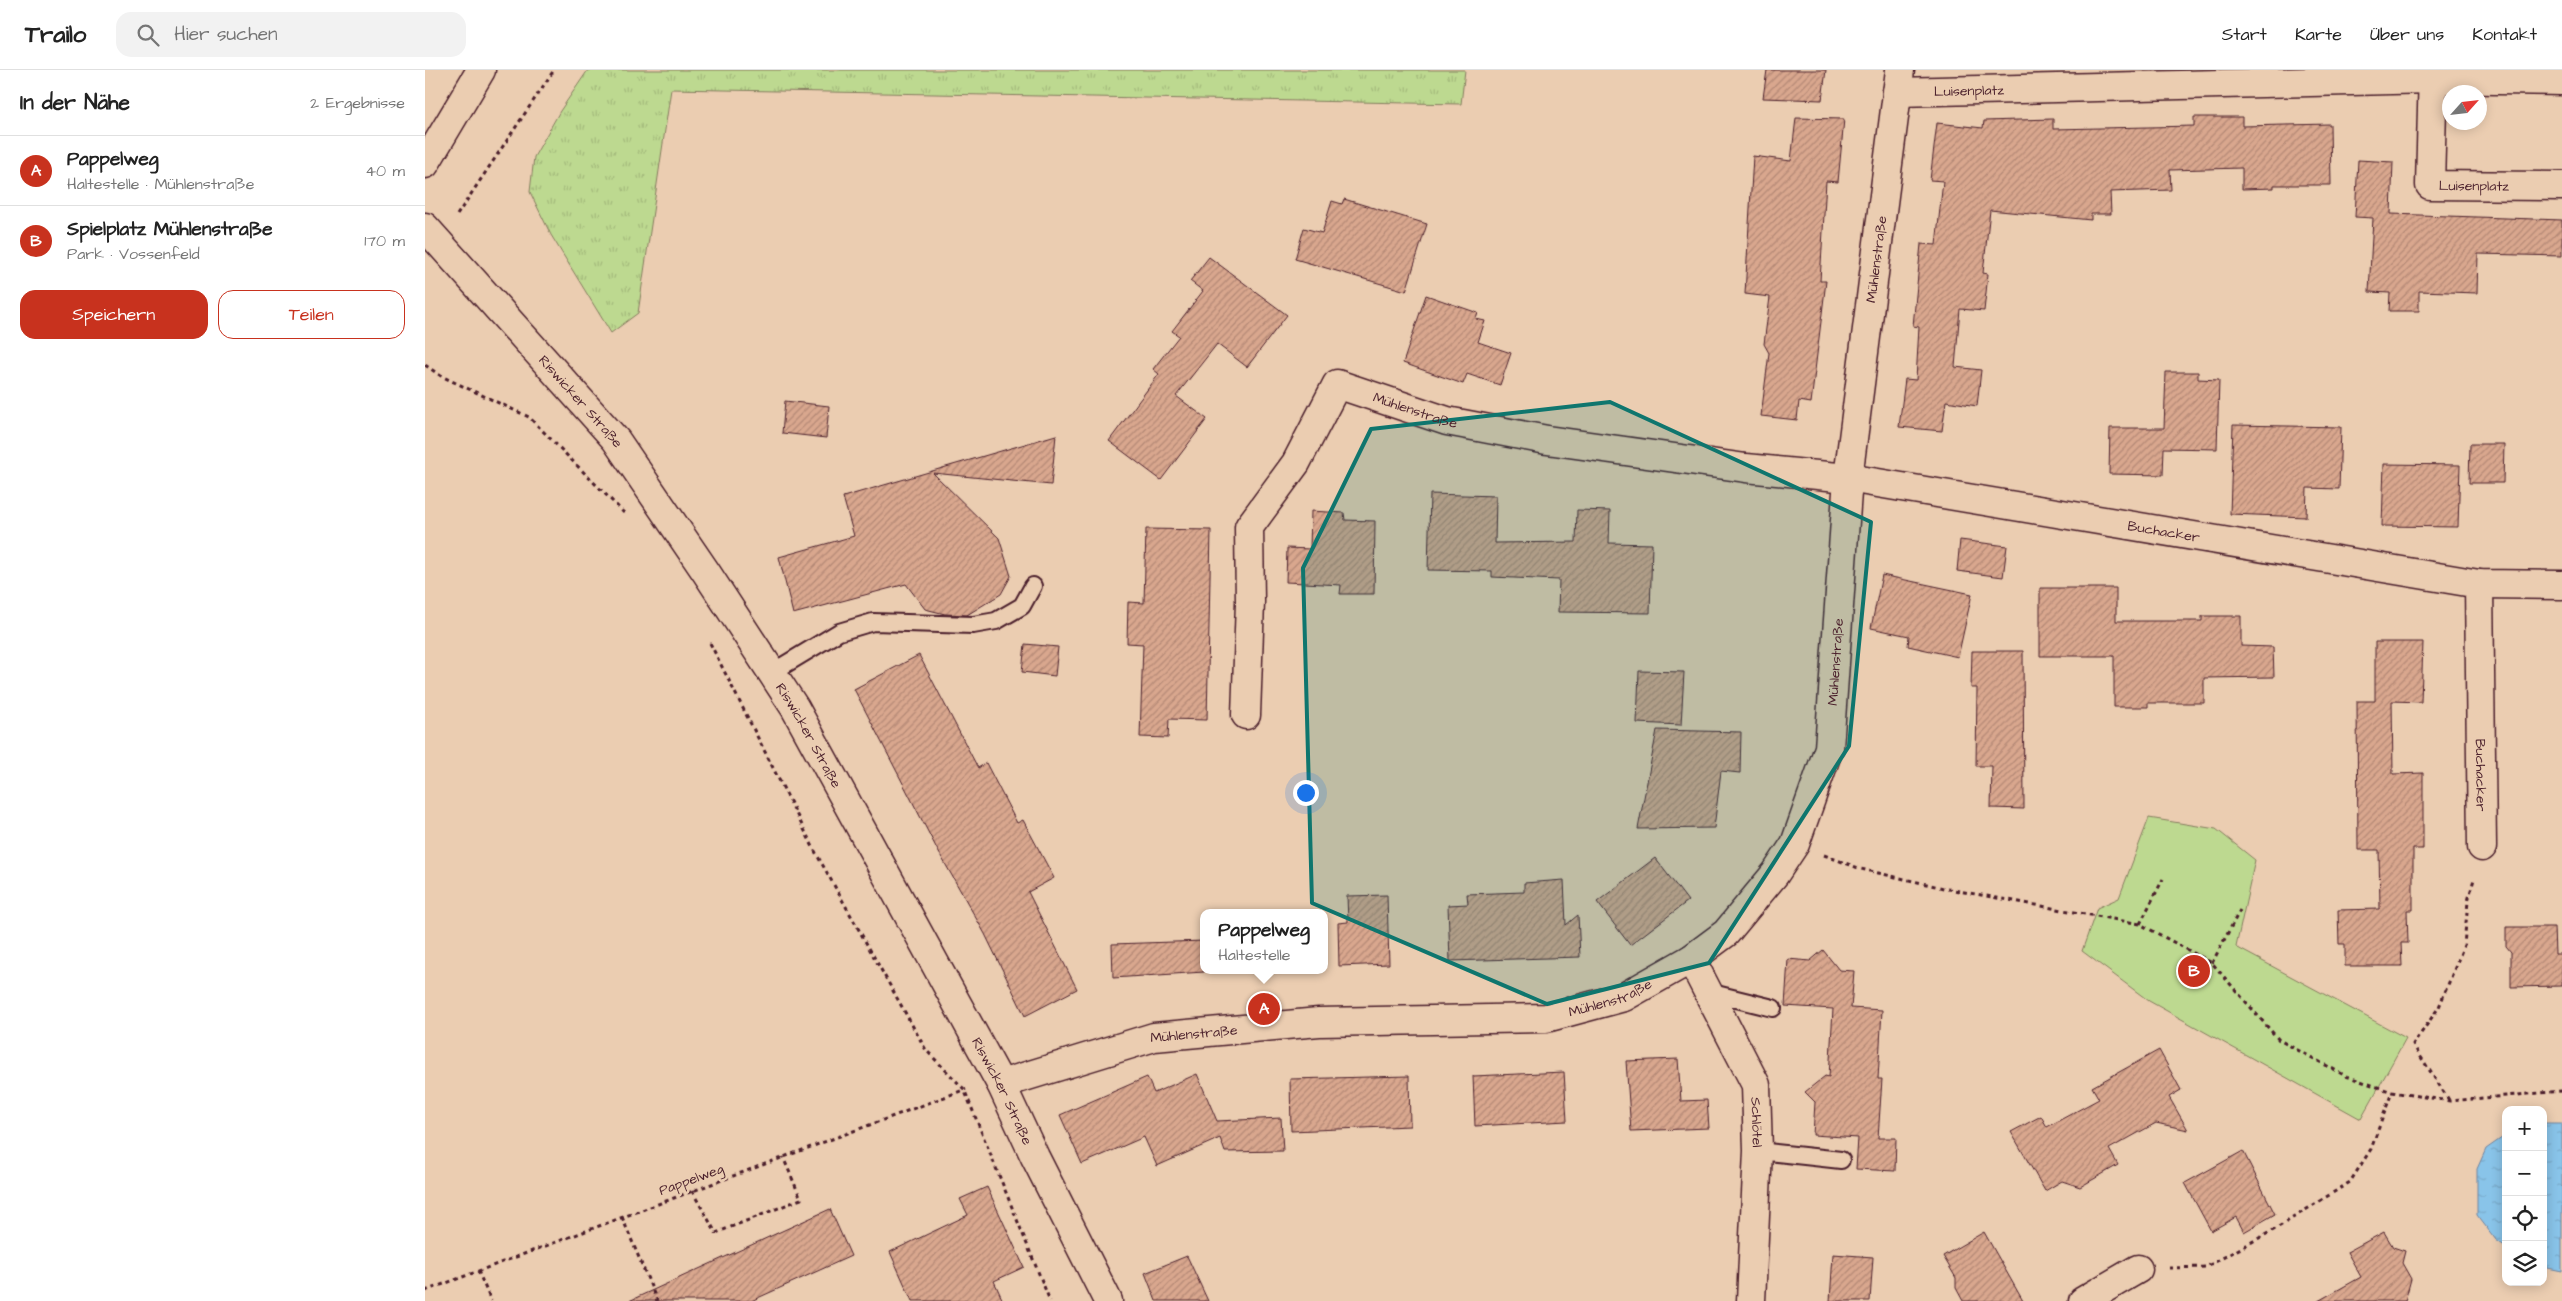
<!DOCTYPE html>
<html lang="de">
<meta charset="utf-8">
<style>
:root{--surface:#fff;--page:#f2f2f2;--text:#222;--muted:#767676;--line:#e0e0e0;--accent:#c8321e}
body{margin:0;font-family:"Architects Daughter",sans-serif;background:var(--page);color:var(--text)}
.controls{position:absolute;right:15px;bottom:15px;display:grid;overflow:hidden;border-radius:10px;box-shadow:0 2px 12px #0003}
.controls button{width:45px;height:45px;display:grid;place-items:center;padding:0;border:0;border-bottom:1px solid var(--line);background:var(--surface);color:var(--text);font:25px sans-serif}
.compass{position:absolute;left:2017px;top:15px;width:45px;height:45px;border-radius:50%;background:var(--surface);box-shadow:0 2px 12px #0003;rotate:63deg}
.you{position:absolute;left:880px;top:722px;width:18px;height:18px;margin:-12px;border:4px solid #fff;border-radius:50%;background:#1a73e8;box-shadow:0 0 0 8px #1a73e833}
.badge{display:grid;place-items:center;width:32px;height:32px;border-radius:50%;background:var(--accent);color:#fff;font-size:16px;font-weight:700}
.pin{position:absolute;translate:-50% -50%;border:2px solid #fff;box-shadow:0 1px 5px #0006}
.popup{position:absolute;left:775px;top:839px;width:128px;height:65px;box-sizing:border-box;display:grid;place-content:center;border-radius:10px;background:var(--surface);filter:drop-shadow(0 1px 4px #0005);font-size:16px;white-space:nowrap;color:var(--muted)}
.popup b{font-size:19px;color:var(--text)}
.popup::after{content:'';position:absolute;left:50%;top:100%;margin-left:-10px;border:10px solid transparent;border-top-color:var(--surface)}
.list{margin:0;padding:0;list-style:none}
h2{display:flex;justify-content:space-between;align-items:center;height:65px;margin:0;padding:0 20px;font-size:21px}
h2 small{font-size:16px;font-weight:400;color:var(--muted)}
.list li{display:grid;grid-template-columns:32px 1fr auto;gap:15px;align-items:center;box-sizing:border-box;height:70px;padding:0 20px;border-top:1px solid var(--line)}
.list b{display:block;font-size:19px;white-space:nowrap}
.list p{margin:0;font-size:16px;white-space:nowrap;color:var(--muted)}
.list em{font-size:16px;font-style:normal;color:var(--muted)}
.actions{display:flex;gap:10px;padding:15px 20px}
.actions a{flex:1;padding:11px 0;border:1px solid var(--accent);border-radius:15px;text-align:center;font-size:18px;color:var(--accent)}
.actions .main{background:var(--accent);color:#fff}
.icon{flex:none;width:28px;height:28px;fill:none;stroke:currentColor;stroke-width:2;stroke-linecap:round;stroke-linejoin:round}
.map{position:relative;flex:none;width:2137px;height:1231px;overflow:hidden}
header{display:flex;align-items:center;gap:30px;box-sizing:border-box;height:70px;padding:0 25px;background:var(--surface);border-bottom:1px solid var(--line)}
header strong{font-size:24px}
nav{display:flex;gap:28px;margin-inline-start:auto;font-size:18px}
.search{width:350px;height:45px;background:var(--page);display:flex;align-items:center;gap:12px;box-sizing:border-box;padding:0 18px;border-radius:15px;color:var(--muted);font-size:19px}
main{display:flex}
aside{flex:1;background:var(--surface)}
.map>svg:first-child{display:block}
.grass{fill:url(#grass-tufts);stroke:#847c5e}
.green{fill:#bdd990;stroke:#847c5e}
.water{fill:url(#water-ripples);stroke:#70829d}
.building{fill:url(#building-hatch);stroke:#4a1f2b}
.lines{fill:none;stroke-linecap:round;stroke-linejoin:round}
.service-casing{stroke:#4a1f2b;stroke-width:20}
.minor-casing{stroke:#4a1f2b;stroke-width:31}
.tertiary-casing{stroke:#4a1f2b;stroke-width:31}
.primary-casing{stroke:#4a1f2b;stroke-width:31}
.path{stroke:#4a1f2b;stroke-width:3;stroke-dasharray:4 4;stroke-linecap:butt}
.service{stroke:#ebcdb1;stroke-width:16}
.minor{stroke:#ebcdb1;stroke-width:28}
.tertiary{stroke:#ebcdb1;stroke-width:28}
.primary{stroke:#ebcdb1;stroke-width:28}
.marked{fill:#0f766e;fill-opacity:0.2;stroke:#0f766e;stroke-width:4;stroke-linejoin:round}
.labels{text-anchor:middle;stroke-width:5;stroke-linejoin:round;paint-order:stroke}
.street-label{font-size:14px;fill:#4a1f2b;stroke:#ebcdb1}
</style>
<header>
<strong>Trailo</strong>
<div class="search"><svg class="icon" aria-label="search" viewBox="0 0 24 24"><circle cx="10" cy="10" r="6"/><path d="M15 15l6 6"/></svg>Hier suchen</div>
<nav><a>Start</a><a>Karte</a><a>Über uns</a><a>Kontakt</a></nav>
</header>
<main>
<aside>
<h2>In der Nähe<small>2 Ergebnisse</small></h2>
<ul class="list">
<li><span class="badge">A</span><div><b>Pappelweg</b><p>Haltestelle · Mühlenstraße</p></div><em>40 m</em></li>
<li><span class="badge">B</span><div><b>Spielplatz Mühlenstraße</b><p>Park · Vossenfeld</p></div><em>170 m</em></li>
</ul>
<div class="actions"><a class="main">Speichern</a><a>Teilen</a></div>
</aside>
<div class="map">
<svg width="2137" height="1231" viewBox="0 0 2137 1231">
<defs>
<pattern id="grass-tufts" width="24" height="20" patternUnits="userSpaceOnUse" patternTransform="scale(1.25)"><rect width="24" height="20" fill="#bdd990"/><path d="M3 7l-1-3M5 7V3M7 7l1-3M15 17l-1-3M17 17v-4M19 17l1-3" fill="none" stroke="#a4ba7c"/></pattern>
<pattern id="water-ripples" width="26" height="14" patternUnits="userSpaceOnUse" patternTransform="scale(1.25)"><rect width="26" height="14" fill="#89c4e9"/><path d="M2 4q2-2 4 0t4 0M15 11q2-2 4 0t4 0" fill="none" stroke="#78a8c8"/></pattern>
<pattern id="building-hatch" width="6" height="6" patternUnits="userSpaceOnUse" patternTransform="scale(1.25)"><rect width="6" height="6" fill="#d9a78e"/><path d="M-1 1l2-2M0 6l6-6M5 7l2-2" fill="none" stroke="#b28774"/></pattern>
</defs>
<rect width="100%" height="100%" fill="#ebcdb1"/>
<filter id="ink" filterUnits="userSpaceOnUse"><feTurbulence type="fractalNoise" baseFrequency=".02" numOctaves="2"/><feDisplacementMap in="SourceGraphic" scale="10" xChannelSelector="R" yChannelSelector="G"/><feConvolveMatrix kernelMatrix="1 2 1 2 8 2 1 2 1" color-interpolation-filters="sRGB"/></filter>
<g filter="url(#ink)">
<path class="grass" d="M 163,0 L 1040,0 L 1036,34 L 246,19 L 213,243 L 186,263 L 126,165 L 105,122 L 109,87 L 135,41 Z"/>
<path class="green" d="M 1724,748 L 1791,759 L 1830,790 L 1811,877 L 1981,968 L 1936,1049 L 1724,931 L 1657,881 L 1672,838 L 1694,828 Z"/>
<g class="water">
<path d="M 2118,1053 L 2137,1053 L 2137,1201 L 2118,1197 Z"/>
<path d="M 2081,1065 L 2081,1177 L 2071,1170 L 2052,1145 L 2052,1099 L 2061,1079 Z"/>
</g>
<g class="building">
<path d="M 1342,0 L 1401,0 L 1397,30 L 1338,28 Z"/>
<path d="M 1769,47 L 1817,47 L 1817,56 L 1905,54 L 1906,115 L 1849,115 L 1849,118 L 1817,119 L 1817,98 L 1745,100 L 1746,120 L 1685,122 L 1686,144 L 1666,144 L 1666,150 L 1565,140 L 1558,203 L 1563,204 L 1559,241 L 1535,239 L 1530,297 L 1556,300 L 1552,336 L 1521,331 L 1517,361 L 1474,357 L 1480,309 L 1491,310 L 1494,257 L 1488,256 L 1496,174 L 1511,175 L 1518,111 L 1505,110 L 1512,53 L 1558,58 L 1559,51 L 1628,49 L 1628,59 L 1723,57 L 1769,56 Z"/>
<path d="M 1371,48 L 1419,49 L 1413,112 L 1401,111 L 1395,211 L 1401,211 L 1386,333 L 1374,331 L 1372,350 L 1336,346 L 1344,283 L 1339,274 L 1345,227 L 1320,224 L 1328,86 L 1366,91 Z"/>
<path d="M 1933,90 L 1968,92 L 1966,144 L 2137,150 L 2137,186 L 2053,184 L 2052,223 L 1994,221 L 1994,241 L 1964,241 L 1965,223 L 1944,222 L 1948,148 L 1930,147 Z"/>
<path d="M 919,129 L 1002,154 L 981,221 L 870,189 L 879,158 L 897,163 L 907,131 L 917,134 Z"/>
<path d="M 784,187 L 862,245 L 822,297 L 792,274 L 751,326 L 782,349 L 736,410 L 684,371 L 734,304 L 728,299 L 754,266 L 747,261 L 778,221 L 765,211 Z"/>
<path d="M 1001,225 L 1053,243 L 1051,249 L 1060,251 L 1053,272 L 1086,283 L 1075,315 L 1042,304 L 1038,314 L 978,293 Z"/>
<path d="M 1741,302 L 1773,302 L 1773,309 L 1794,310 L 1792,379 L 1739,378 L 1738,405 L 1684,404 L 1685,358 L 1739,358 Z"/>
<path d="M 360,331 L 404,336 L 401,368 L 357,363 Z"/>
<path d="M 1808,355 L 1916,357 L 1914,419 L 1882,418 L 1881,447 L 1805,444 Z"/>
<path d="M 631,365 L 626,415 L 508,403 L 574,468 L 586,506 L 576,524 L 542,545 L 520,544 L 500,539 L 481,514 L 368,544 L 354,487 L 429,466 L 418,427 Z"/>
<path d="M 2045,374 L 2079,374 L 2078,413 L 2044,413 Z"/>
<path d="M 1959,394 L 2035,395 L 2033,457 L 1957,456 Z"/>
<path d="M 1005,424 L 1071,426 L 1070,473 L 1151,472 L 1152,440 L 1185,441 L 1184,473 L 1227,474 L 1225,543 L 1133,542 L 1134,510 L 1067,507 L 1067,501 L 1003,500 Z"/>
<path d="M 886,441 L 919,443 L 920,450 L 950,451 L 949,524 L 915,524 L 916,515 L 861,512 L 862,478 L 885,479 Z"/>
<path d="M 721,459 L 786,460 L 782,650 L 744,649 L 743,668 L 715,667 L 718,574 L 702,573 L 703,532 L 719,533 Z"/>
<path d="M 1535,470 L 1582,476 L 1578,507 L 1532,501 Z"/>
<path d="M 1457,505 L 1547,524 L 1533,587 L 1483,576 L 1484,566 L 1446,558 Z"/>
<path d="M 1615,518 L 1691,518 L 1691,551 L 1777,551 L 1777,546 L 1816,546 L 1816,576 L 1848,577 L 1849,607 L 1779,608 L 1779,633 L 1723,633 L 1723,637 L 1689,637 L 1689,586 L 1615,586 Z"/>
<path d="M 1950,572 L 1998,572 L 1996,632 L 1967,631 L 1968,704 L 1998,703 L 1998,779 L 1988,779 L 1988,840 L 1982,840 L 1983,873 L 1976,873 L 1977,896 L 1920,896 L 1920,874 L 1914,874 L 1913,840 L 1955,839 L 1954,780 L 1933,780 L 1932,631 L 1950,631 Z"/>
<path d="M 600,574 L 633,577 L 630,606 L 597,602 Z"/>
<path d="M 1547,581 L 1598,581 L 1599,739 L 1566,738 L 1567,696 L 1551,696 L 1552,618 L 1546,618 Z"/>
<path d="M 494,585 L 553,698 L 561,693 L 592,753 L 598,750 L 629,808 L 603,822 L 652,919 L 600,946 L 560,864 L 513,781 L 429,619 Z"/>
<path d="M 1214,601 L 1259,602 L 1256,655 L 1212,653 Z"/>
<path d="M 1232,660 L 1316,662 L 1315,703 L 1296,701 L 1289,758 L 1213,759 Z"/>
<path d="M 1230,788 L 1263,831 L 1205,875 L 1172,832 Z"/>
<path d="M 1139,810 L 1141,855 L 1153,845 L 1155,887 L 1025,891 L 1023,835 L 1043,834 L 1042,824 L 1099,822 L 1099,813 Z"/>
<path d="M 962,825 L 964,894 L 914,896 L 913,853 L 923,852 L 922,826 Z"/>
<path d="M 2081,857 L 2129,857 L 2130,884 L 2137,884 L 2137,916 L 2086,917 L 2086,882 L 2081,876 Z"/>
<path d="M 779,871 L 779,902 L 688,908 L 687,874 Z"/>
<path d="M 1398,880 L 1414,900 L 1429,901 L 1426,938 L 1457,940 L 1453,1009 L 1457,1009 L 1453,1068 L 1471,1068 L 1470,1101 L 1431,1099 L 1433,1068 L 1388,1065 L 1390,1032 L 1380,1022 L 1400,1006 L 1404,1007 L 1408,939 L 1360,936 L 1363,889 L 1385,891 Z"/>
<path d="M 1734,980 L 1756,1020 L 1744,1027 L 1763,1060 L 1731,1053 L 1684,1079 L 1693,1095 L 1655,1117 L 1637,1111 L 1620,1121 L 1586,1062 L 1616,1046 L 1622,1057 L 1674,1029 L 1667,1017 Z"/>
<path d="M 1253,989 L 1256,1031 L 1282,1030 L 1284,1058 L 1206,1061 L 1201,991 Z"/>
<path d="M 1139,1002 L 1142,1051 L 1050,1056 L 1048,1006 Z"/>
<path d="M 772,1004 L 792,1051 L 856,1048 L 858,1081 L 800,1082 L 795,1068 L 732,1096 L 719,1067 L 657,1094 L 635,1045 L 722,1007 L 729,1023 Z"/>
<path d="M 984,1006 L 985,1056 L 866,1061 L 865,1009 Z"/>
<path d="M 1818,1081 L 1850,1144 L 1819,1162 L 1811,1147 L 1786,1161 L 1760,1113 Z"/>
<path d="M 562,1117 L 599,1197 L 569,1211 L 578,1231 L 487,1231 L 465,1182 L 543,1145 L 535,1129 Z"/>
<path d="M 405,1139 L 426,1186 L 326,1231 L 204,1231 Z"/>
<path d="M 1559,1162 L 1598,1231 L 1538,1231 L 1531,1218 L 1531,1208 L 1518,1186 Z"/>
<path d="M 1959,1162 L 1968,1177 L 1980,1181 L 1977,1193 L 1986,1209 L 1980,1231 L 1893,1231 L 1936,1207 L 1922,1182 Z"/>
<path d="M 1408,1184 L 1448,1187 L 1445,1231 L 1405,1231 Z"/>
<path d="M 762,1186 L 783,1231 L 731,1231 L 720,1203 Z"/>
</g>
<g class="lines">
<g class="service-casing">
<g id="service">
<path d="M 346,603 L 414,562 L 448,552 L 548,555 L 571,551 L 597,536 L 608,516"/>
<path d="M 1283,922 L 1348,938"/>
<path d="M 1333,1081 L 1416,1090"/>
</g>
</g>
<g class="minor-casing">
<g id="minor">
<path id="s1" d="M 2008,0 L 2005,115 L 2137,116"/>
<path id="s2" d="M 1472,22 L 2007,9 L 2137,11"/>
<path id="s3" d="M 2054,514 L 2057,777"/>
<path id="s4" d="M 821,645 L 825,532 L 824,457 L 871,393 L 912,314 L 1022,351 L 1122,370 L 1321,398 L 1423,408 L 2054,514 L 2137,515"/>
<path id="s5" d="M 1266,889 L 1331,1015 L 1333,1081 L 1326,1231"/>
<path id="s6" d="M 576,1014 L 729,967 L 894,952 L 1121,948 L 1199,927 L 1266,889 L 1301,863 L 1350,804 L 1370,774 L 1404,678 L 1423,408 L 1475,0"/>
<path d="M 1658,1231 L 1713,1199"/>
</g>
</g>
<g class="tertiary-casing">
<g id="tertiary">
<path id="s7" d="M 0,157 L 191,370 L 281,502 L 370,638 L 576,1014 L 610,1087 L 683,1231"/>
</g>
</g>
<g class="primary-casing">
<path id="primary" d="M 0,94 L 56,0"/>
</g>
<g class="path">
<path d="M 32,145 L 129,0"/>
<path d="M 0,295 L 16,306 L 104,347 L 199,443"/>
<path d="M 285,573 L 391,783 L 501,980 L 539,1019 L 625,1231"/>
<path d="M 1399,785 L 1436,799 L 1523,819 L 1715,854 L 1787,893 L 1854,970 L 1921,1006 L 1967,1022 L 2025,1031 L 2137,1021"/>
<path d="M 1715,854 L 1738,809"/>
<path d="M 1787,893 L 1815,840"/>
<path d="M 2024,1030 L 1988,975 L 2014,937 L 2039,875 L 2043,831 L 2049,809"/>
<path d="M 267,1121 L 291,1163 L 376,1129 L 358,1087"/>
<path d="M 197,1147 L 232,1231"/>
<path d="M 1744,1198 L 1781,1197 L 1847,1161 L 1925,1112 L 1946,1079 L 1967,1022"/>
<path d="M 53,1201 L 66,1231"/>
<path d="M 0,1221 L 541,1019"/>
</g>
<use href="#service" class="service"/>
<use href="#minor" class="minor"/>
<use href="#tertiary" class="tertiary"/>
<use href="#primary" class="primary"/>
</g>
</g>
<path class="marked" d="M 1185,332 L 1446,452 L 1424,676 L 1284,893 L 1122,934 L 887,833 L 878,498 L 946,359 Z"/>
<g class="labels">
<g class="street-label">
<text dy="5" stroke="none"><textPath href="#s2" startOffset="72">Luisenplatz</textPath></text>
<text dy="5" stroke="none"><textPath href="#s1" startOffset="159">Luisenplatz</textPath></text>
<text dy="5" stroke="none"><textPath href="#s6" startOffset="1460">Mühlenstraße</textPath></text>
<text dy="5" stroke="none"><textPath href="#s7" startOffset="234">Riswicker Straße</textPath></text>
<text dy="5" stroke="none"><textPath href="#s4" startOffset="439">Mühlenstraße</textPath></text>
<text dy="5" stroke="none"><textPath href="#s4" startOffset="1198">Buchacker</textPath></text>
<text dy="5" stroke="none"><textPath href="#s6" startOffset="1055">Mühlenstraße</textPath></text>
<text dy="5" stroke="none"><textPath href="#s7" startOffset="639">Riswicker Straße</textPath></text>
<text dy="5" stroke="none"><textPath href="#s3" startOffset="191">Buchacker</textPath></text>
<text dy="5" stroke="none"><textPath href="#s6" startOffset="620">Mühlenstraße</textPath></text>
<text dy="5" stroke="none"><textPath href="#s6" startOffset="200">Mühlenstraße</textPath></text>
<text dy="5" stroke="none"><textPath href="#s7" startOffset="1044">Riswicker Straße</textPath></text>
<text dy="5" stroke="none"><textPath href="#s5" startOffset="179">Schlötel</textPath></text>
<text transform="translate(266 1109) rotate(-20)" y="5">Pappelweg</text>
</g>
</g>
</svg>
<div class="controls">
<button>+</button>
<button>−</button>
<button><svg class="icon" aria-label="locate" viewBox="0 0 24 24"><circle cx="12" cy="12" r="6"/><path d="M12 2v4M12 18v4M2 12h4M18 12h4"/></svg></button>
<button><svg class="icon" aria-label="layers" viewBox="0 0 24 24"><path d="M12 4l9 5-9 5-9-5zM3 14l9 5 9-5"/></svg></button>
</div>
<svg class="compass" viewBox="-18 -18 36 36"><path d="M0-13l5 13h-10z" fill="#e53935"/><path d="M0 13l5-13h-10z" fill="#767676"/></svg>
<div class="you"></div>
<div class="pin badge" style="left:839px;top:939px">A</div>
<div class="popup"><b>Pappelweg</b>Haltestelle</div>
<div class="pin badge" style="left:1769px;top:901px">B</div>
</div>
</main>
